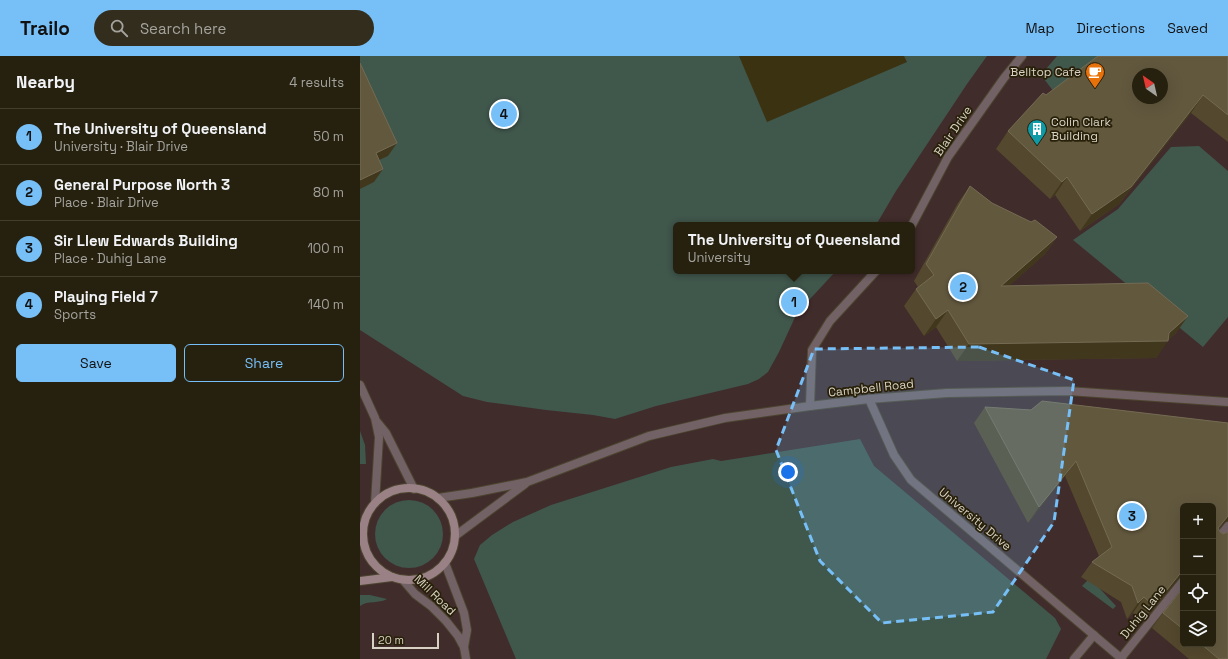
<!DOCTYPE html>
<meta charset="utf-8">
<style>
:root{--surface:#26200e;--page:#322d1c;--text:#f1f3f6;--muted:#a4a39e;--line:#423e2e;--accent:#77bff7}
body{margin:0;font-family:"Space Grotesk",sans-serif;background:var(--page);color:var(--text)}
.controls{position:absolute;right:12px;bottom:12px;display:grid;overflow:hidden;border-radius:6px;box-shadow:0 4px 16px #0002}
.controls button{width:36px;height:36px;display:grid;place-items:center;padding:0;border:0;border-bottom:1px solid var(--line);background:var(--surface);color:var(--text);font:20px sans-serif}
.compass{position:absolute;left:772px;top:12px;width:36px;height:36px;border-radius:50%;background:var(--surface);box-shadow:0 4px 16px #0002;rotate:326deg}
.scale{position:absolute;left:12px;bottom:10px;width:67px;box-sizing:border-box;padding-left:4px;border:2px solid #d7d2c4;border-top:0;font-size:11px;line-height:14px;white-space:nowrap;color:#d7d2c4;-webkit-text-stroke:3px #282009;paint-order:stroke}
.you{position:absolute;left:428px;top:416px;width:14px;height:14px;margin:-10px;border:3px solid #fff;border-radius:50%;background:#1a73e8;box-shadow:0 0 0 6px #1a73e833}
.badge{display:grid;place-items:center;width:26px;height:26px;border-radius:50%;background:var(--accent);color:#111;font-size:13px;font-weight:700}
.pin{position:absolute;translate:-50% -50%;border:2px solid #fff;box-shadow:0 1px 4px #0006}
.popup{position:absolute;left:313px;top:166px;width:242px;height:52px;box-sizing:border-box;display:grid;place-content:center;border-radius:6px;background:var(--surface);filter:drop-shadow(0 1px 3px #0005);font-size:13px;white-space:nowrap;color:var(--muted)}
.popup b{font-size:15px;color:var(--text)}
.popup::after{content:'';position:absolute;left:50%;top:100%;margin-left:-8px;border:8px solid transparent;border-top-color:var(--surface)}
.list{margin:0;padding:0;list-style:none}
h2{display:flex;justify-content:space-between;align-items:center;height:52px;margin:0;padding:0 16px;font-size:17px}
h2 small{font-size:13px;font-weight:400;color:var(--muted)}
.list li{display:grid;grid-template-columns:26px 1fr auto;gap:12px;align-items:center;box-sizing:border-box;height:56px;padding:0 16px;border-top:1px solid var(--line)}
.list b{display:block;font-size:15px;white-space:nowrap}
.list p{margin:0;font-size:13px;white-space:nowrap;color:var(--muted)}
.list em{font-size:13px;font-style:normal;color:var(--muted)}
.actions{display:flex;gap:8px;padding:12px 16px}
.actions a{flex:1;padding:9px 0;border:1px solid var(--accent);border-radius:6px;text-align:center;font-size:14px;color:var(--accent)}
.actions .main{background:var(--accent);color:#111}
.icon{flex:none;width:22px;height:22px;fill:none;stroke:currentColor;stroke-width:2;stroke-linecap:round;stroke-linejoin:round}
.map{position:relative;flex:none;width:868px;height:603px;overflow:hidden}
header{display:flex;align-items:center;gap:24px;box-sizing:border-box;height:56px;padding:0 20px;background:var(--accent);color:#111}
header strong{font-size:19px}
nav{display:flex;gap:22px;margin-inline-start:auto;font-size:14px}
.search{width:280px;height:36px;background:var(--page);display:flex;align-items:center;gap:10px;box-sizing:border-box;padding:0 14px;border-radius:22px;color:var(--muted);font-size:15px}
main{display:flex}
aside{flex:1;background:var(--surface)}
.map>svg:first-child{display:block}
.education{fill:#402c2b;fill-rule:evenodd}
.green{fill:#40574c}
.sand{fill:#3a3211}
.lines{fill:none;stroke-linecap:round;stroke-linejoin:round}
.lane-casing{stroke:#4c452f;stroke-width:10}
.street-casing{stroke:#4c452f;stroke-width:10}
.secondary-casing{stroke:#4c452f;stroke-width:10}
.lane{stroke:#726266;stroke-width:8}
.street{stroke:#726266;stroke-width:8}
.secondary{stroke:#9a8186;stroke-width:8}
.wall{fill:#54492e}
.shaded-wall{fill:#40371d}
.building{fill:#62583e;stroke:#746b53;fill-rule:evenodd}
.marked{fill:#77bff7;fill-opacity:0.2;stroke:#77bff7;stroke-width:3;stroke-dasharray:8 5;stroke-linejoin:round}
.labels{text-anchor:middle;stroke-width:3.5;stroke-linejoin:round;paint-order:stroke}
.poi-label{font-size:12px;fill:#d7d2c4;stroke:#282009;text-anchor:end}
.street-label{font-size:12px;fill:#d7d2c4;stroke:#282009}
</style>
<header>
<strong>Trailo</strong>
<div class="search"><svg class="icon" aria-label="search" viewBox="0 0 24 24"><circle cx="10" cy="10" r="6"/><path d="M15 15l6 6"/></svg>Search here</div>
<nav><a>Map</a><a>Directions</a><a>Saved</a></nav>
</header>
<main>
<aside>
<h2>Nearby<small>4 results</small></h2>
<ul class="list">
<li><span class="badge">1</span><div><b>The University of Queensland</b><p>University · Blair Drive</p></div><em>50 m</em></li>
<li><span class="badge">2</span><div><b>General Purpose North 3</b><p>Place · Blair Drive</p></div><em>80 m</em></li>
<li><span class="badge">3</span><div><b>Sir Llew Edwards Building</b><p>Place · Duhig Lane</p></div><em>100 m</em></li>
<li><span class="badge">4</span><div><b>Playing Field 7</b><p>Sports</p></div><em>140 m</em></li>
</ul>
<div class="actions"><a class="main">Save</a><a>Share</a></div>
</aside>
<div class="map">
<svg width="868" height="603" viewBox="0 0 868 603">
<rect width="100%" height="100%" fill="#322a13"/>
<path class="education" d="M 0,0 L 868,0 L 868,603 L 0,603 ZM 778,18 L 802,18 L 802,42 L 778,42 ZM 316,169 L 552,169 L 552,215 L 316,215 ZM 823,450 L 853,450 L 853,588 L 823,588 Z"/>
<g class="green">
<path d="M 0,0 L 627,0 L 607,28 L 536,135 L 516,169 L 316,169 L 316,215 L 476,215 L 437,257 L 419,296 L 408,316 L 399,323 L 388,328 L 296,350 L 255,363 L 233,359 L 186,354 L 127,346 L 103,340 L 0,274 Z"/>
<path d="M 697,0 L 741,0 L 694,36 L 681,19 Z"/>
<path d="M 839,90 L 868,115 L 868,261 L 843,291 L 713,184 L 758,153 L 811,91 Z"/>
<path d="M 0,375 L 5,389 L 6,408 L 0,408 Z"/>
<path d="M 500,383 L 514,410 L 695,562 L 701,573 L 686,603 L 156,603 L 114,503 L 120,489 L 132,479 L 153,466 L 191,449 L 311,411 L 353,403 L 361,405 Z"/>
<circle cx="49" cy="478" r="34"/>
<path d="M 730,522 L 756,550 L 753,553 L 722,530 Z"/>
<path d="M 0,539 L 10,539 L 27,543 C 19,548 8,544 0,550 Z"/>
</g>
<path class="sand" d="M 379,0 L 544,0 L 547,6 L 407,66 Z"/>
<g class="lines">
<g class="lane-casing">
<g id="lane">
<path d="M 85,507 L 104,557 L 107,574 L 104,591"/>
<path d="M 43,524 L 55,538 L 71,550 L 86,565 L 98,580 L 104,591 L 106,603"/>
</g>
</g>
<g class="street-casing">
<g id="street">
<path d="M 552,169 L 588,101 L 644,22 L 662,0"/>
<path d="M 0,329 L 15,362 L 19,381 L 15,447"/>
<path d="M 509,343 L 534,399 L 551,424 L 762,603"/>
<path d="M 450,350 L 452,294 L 470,265 L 516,215"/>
<path d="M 17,366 L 26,377 L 54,433"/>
<path d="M 78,442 L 112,437 L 167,426 L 289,380 L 365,362 L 450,350 L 509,343 L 587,337 L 708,335 L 868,346"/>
<path d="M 95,480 L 165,428"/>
<path d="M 853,488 L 868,470"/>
<path d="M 761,602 L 823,525"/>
<path d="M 714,603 L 734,579"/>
</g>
</g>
<g class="secondary-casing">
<g id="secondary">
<circle cx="49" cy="478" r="46"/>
<path d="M 0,525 L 32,521"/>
</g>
</g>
<use href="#lane" class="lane"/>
<use href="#street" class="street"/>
<use href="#secondary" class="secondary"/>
</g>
<g class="wall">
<path d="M 868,0 L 868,86 L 831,57 L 759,148 L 720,175 L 695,139 L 690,143 L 636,93 L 648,75 L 686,39 Z"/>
<path d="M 610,130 L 632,147 L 697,181 L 685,198 L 649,230 L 828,260 L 816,277 L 808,284 L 796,302 L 597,305 L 576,271 L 564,280 L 544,250 L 556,233 L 558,231 L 554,225 L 598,147 Z"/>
<path d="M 682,345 L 868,367 L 868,465 L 864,466 L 859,473 L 860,476 L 863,478 L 868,476 L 868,603 L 829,603 L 792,572 L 803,557 L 823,532 L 823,588 L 853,588 L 853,450 L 823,450 L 823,520 L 819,522 L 783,565 L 773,557 L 767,563 L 761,546 L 721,521 L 732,506 L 739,500 L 705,420 L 668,467 L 614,367 L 625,351 L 671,354 Z"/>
</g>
<g class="shaded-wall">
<path d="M 843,39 L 831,57 L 759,148 L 720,175 L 732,158 Z"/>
<path d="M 37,87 L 28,100 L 6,110 L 16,97 Z"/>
<path d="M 23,113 L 14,126 L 0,133 L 0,124 Z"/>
<path d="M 707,121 L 695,139 L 690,143 L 702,126 Z"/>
<path d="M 697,181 L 685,198 L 629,248 L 641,230 Z"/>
<path d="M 588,254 L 576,271 L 564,280 L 576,263 Z"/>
<path d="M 828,260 L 816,277 L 807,285 L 808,285 L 796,302 L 597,305 L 609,288 L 809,277 Z"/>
<path d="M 716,405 L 705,420 L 668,467 L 679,451 Z"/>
<path d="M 868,460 L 868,465 L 864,466 L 853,480 Z"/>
<path d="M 823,514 L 823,520 L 819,522 L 783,565 L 794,550 Z"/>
<path d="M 784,541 L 773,557 L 767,563 L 778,547 Z"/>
</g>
<g class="building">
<path d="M 738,0 L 868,0 L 868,59 L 843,39 L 771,131 L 732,158 L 707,121 L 702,126 L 648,75 L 683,37 L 686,39 ZM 778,18 L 802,18 L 802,42 L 778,42 Z"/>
<path d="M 0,7 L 37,87 L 16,97 L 23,113 L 0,124 Z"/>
<path d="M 610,130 L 632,147 L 671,166 L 675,164 L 697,181 L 641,230 L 788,227 L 828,260 L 809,277 L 808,285 L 609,288 L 588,254 L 576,263 L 556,233 L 574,219 L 566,208 Z"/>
<path d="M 682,345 L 868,367 L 868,460 L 858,472 L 860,476 L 863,478 L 868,476 L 868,603 L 859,603 L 841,588 L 853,588 L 853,450 L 823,450 L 823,514 L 794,550 L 784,541 L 778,547 L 772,530 L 732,506 L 752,491 L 716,405 L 679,451 L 625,351 L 671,354 Z"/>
<path d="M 823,532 L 823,573 L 803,557 Z"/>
</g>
<path class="marked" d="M 619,291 L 714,324 L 694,466 L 633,556 L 522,567 L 460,505 L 416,394 L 454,293 Z"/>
<defs>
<g id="cafe-pin" transform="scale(1)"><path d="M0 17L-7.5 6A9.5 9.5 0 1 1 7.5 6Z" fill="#e8710a" stroke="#282009"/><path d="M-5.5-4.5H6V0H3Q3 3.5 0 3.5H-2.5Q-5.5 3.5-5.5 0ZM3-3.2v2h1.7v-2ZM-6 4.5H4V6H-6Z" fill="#fff"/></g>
<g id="building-pin" transform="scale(1)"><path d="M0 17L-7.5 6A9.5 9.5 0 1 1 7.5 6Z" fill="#0f9aa8" stroke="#282009"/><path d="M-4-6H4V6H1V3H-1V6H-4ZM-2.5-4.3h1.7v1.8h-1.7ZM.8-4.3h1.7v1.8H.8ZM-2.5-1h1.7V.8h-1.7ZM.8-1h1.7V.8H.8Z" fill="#fff"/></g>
</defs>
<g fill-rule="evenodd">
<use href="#cafe-pin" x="735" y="16"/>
<use href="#building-pin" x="677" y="73"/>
</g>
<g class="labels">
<g class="poi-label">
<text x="721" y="20">Belltop Cafe</text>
<text x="691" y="70" text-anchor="start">Colin Clark<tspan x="691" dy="14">Building</tspan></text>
</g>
<g class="street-label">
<text transform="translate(593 75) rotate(-56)" y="4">Blair Drive</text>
<text transform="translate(511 332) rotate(-6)" y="4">Campbell Road</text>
<text transform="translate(615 463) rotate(40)" y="4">University Drive</text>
<text transform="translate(75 539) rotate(44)" y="4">Mill Road</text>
<text transform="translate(783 556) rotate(-51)" y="4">Duhig Lane</text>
</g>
</g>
</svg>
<div class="controls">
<button>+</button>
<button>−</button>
<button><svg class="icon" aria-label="locate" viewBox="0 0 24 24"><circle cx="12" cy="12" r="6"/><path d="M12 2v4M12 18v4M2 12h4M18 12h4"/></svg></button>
<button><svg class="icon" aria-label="layers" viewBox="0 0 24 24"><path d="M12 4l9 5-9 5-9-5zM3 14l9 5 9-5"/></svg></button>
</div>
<svg class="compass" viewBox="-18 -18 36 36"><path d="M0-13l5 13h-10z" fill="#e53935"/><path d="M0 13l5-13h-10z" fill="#a4a39e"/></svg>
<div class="scale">20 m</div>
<div class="you"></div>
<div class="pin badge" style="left:434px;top:246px">1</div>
<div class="popup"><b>The University of Queensland</b>University</div>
<div class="pin badge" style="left:603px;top:231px">2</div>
<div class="pin badge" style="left:772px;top:460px">3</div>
<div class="pin badge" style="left:144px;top:58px">4</div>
</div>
</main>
